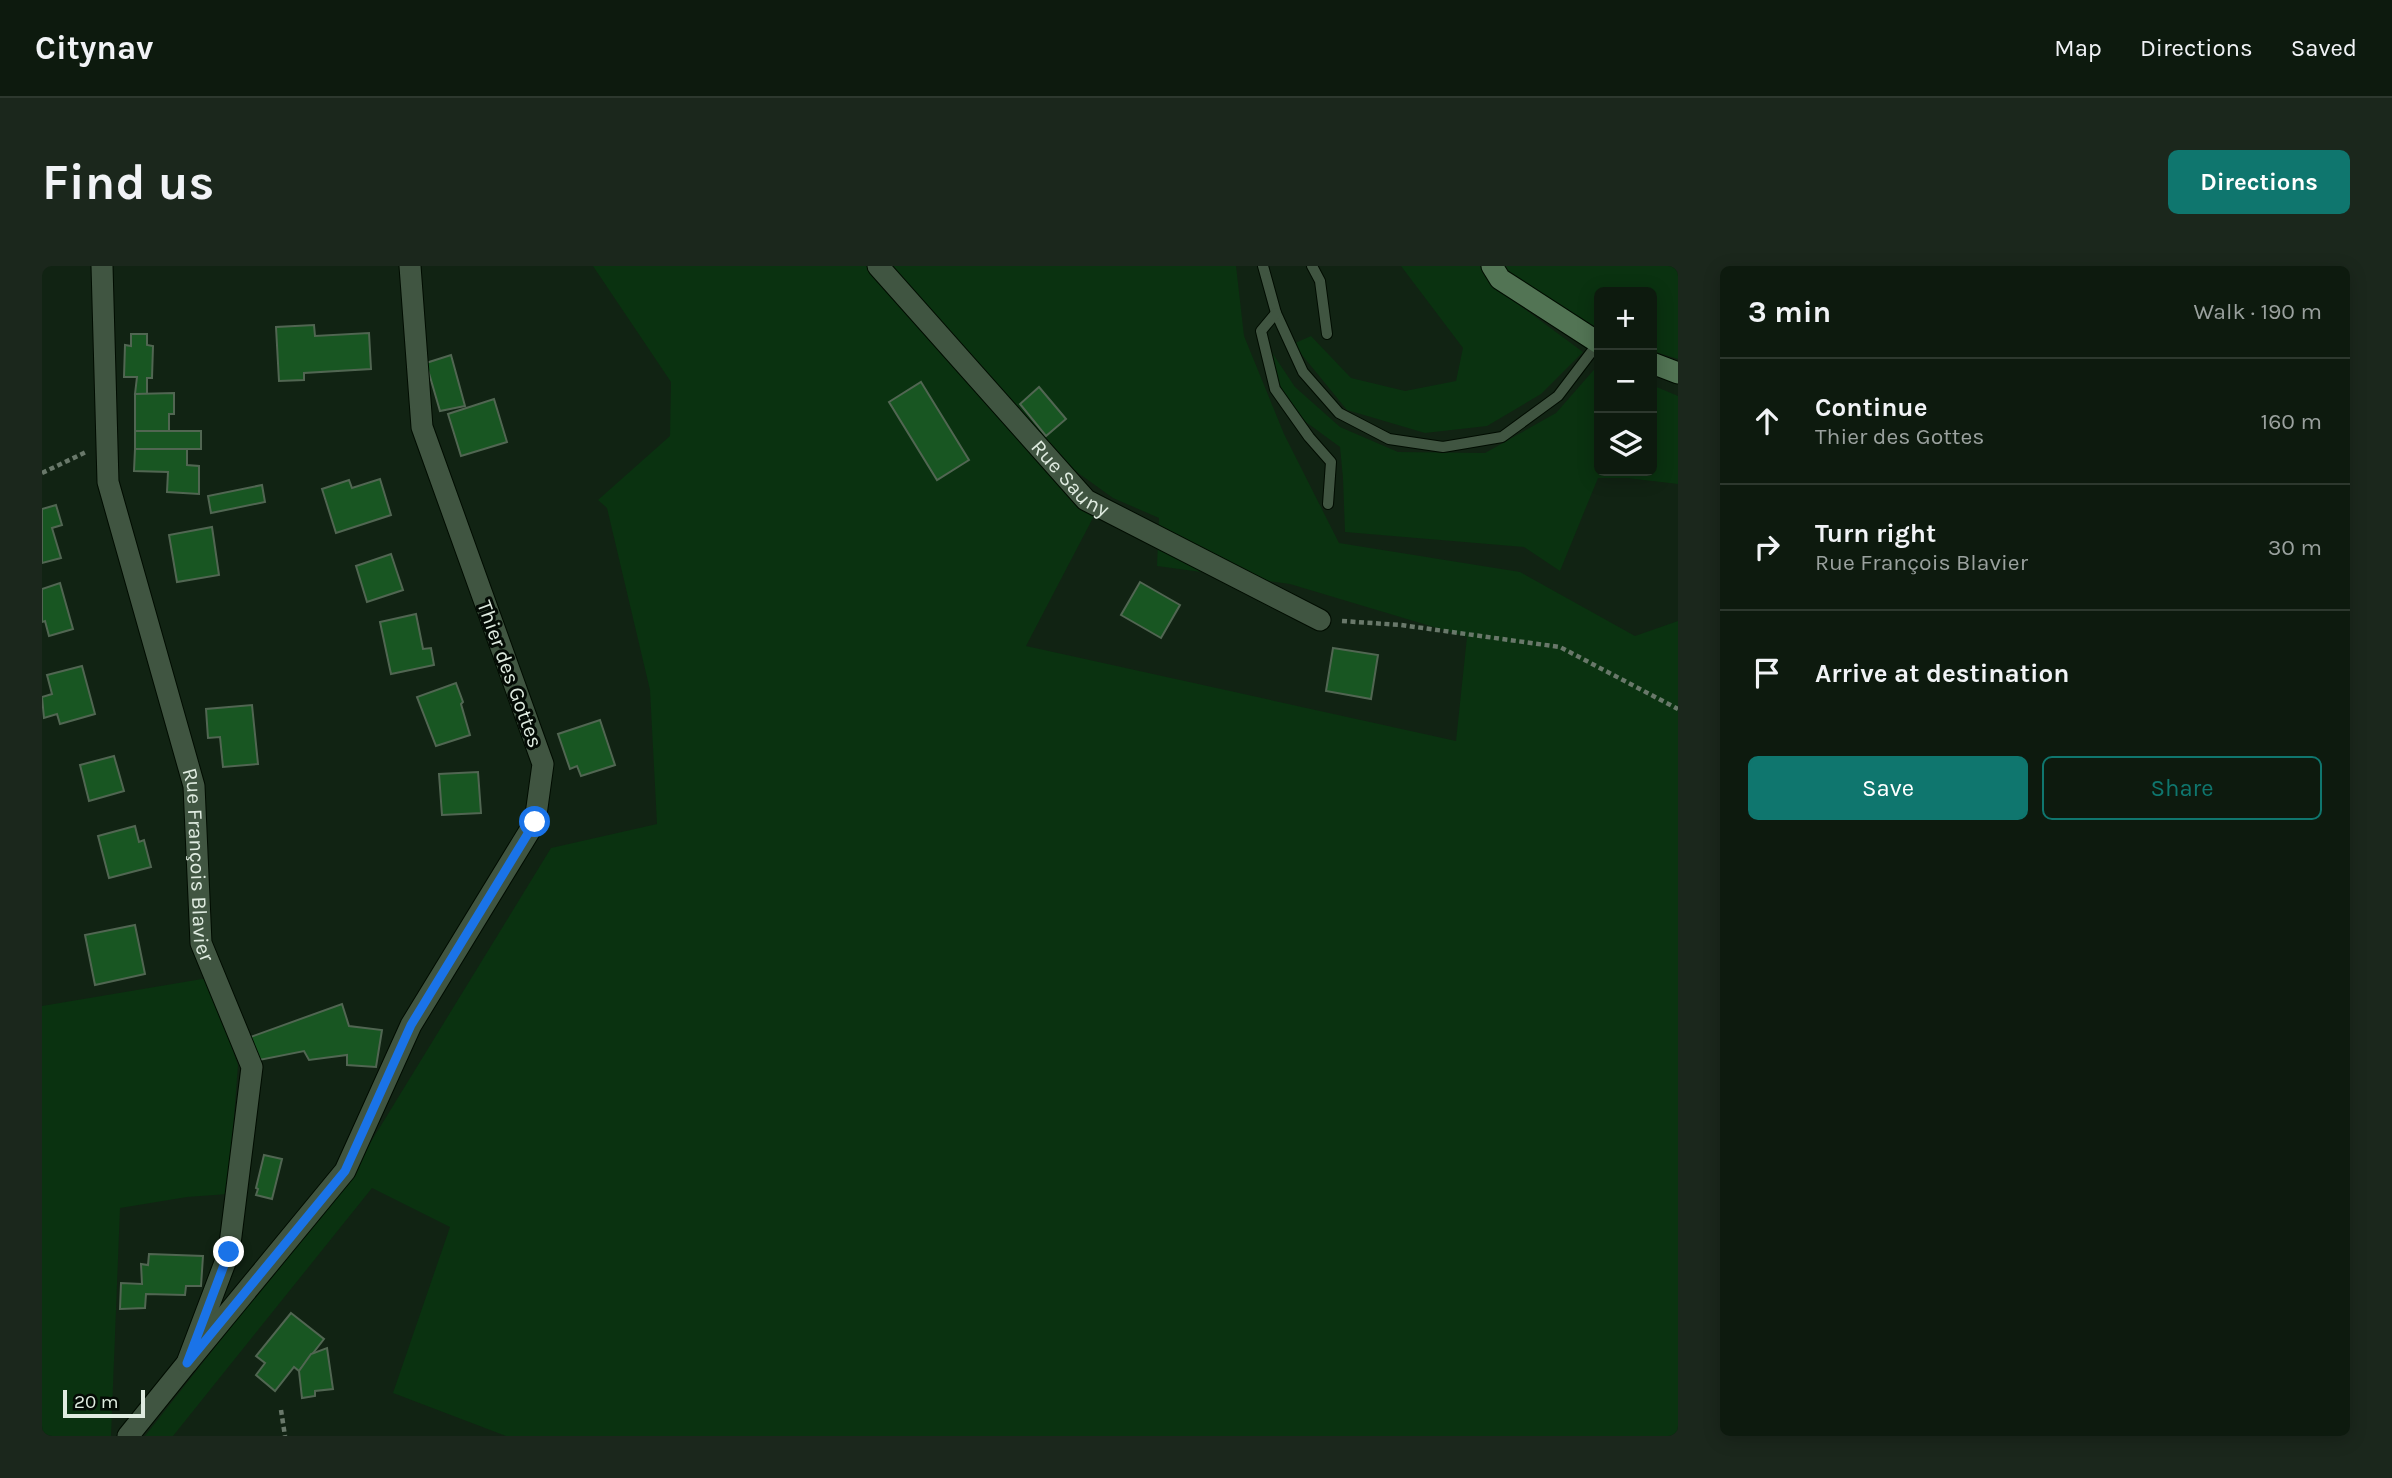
<!DOCTYPE html>
<meta charset="utf-8">
<style>
:root{--surface:#0d1a0e;--page:#1b271c;--text:#f1f3f6;--muted:#9aa19e;--line:#2d382e;--accent:#0f766e}
body{margin:0;font-family:Karla,sans-serif;background:var(--page);color:var(--text)}
.controls{position:absolute;right:21px;top:21px;display:grid;overflow:hidden;border-radius:10px;box-shadow:0 4px 18px #0003}
.controls button{width:63px;height:63px;display:grid;place-items:center;padding:0;border:0;border-bottom:2px solid var(--line);background:var(--surface);color:var(--text);font:35px sans-serif}
.scale{position:absolute;left:21px;bottom:18px;width:82px;box-sizing:border-box;padding-left:7px;border:4px solid #dfebe0;border-top:0;font-size:19px;line-height:24px;white-space:nowrap;color:#dfebe0;-webkit-text-stroke:5px #040b05;paint-order:stroke}
.stop{position:absolute;width:21px;height:21px;margin:-16px;border:5px solid #1a73e8;border-radius:50%;background:#fff}
.stop.end{background:#1a73e8;border-color:#fff;box-shadow:0 2px 7px #0008}
.list{margin:0;padding:0;list-style:none}
h2{display:flex;justify-content:space-between;align-items:center;height:91px;margin:0;padding:0 28px;font-size:30px}
h2 small{font-size:23px;font-weight:400;color:var(--muted)}
.list li{display:grid;grid-template-columns:46px 1fr auto;gap:21px;align-items:center;box-sizing:border-box;height:126px;padding:0 28px;border-top:2px solid var(--line)}
.list b{display:block;font-size:26px;white-space:nowrap}
.list p{margin:0;font-size:23px;white-space:nowrap;color:var(--muted)}
.list em{font-size:23px;font-style:normal;color:var(--muted)}
.actions{display:flex;gap:14px;padding:21px 28px}
.actions a{flex:1;padding:16px 0;border:2px solid var(--accent);border-radius:10px;text-align:center;font-size:24px;color:var(--accent)}
.actions .main{background:var(--accent);color:#fff}
.icon{flex:none;width:38px;height:38px;fill:none;stroke:currentColor;stroke-width:2;stroke-linecap:round;stroke-linejoin:round}
.map{position:relative;flex:none;width:1636px;height:1170px;overflow:hidden;border-radius:10px}
header{display:flex;align-items:center;gap:42px;box-sizing:border-box;height:98px;padding:0 35px;background:var(--surface);border-bottom:2px solid var(--line)}
header strong{font-size:33px}
nav{display:flex;gap:38px;margin-inline-start:auto;font-size:24px}
.intro{display:flex;align-items:center;justify-content:space-between;box-sizing:border-box;height:168px;padding:0 42px}
h1{margin:0;font-size:49px}
.button{padding:18px 32px;border-radius:10px;background:var(--accent);color:#fff;font-size:24px;font-weight:700}
main{display:flex;gap:42px;padding:0 42px}
aside{flex:1;background:var(--surface);border-radius:10px;box-shadow:0 4px 18px #0003}
.map>svg:first-child{display:block}
.green{fill:#0a3210;fill-rule:evenodd}
.building{fill:#185622;stroke:#516652;stroke-width:2}
.lines{fill:none;stroke-linecap:round;stroke-linejoin:round}
.lane-casing{stroke:#000c01;stroke-width:12}
.street-casing{stroke:#000c01;stroke-width:23}
.secondary-casing{stroke:#000c01;stroke-width:23}
.path{stroke:#69786a;stroke-width:4.5;stroke-dasharray:5 3.5;stroke-linecap:butt}
.lane{stroke:#405541;stroke-width:10}
.street{stroke:#405541;stroke-width:21}
.secondary{stroke:#527454;stroke-width:21}
.route{stroke:#1a73e8;stroke-width:9}
.labels{text-anchor:middle;stroke-width:6;stroke-linejoin:round;paint-order:stroke}
.street-label{font-size:21px;fill:#dfebe0;stroke:#040b05}
</style>
<header>
<strong>Citynav</strong>
<nav><a>Map</a><a>Directions</a><a>Saved</a></nav>
</header>
<div class="intro"><h1>Find us</h1><a class="button">Directions</a></div>
<main>
<div class="map">
<svg width="1636" height="1170" viewBox="0 0 1636 1170">
<rect width="100%" height="100%" fill="#112313"/>
<g class="green">
<path d="M 551,0 L 1194,0 L 1202,70 L 1242,168 L 1297,277 L 1478,306 L 1593,370 L 1636,355 L 1636,1170 L 464,1170 L 351,1127 L 408,961 L 330,922 L 131,1170 L 103,1170 L 308,910 L 509,582 L 615,558 L 608,424 L 565,242 L 556,234 L 628,170 L 629,116 ZM 1025,199 L 1071,232 L 1117,252 L 1115,300 L 1248,318 L 1425,371 L 1414,475 L 984,380 L 1053,248 Z"/>
<path d="M 1359,0 L 1438,0 L 1453,21 L 1541,86 L 1499,128 L 1445,160 L 1383,167 L 1305,144 L 1251,78 L 1269,70 L 1309,112 L 1363,125 L 1414,115 L 1421,82 Z"/>
<path d="M 1461,0 L 1636,0 L 1636,93 L 1610,85 L 1610,26 L 1557,26 L 1557,66 L 1468,10 Z"/>
<path d="M 1225,79 L 1253,121 L 1298,161 L 1356,186 L 1443,187 L 1514,147 L 1557,98 L 1557,205 L 1610,205 L 1610,119 L 1636,130 L 1636,218 L 1585,212 L 1556,212 L 1518,305 L 1482,281 L 1303,266 L 1301,212 L 1298,181 L 1257,151 L 1236,117 Z"/>
<path d="M 166,712 L 196,799 L 186,928 L 145,931 L 78,942 L 69,1170 L 0,1170 L 0,740 Z"/>
</g>
<g class="building">
<path d="M 272,59 L 273,70 L 327,67 L 329,103 L 262,107 L 262,114 L 237,115 L 234,61 Z"/>
<path d="M 89,68 L 105,68 L 105,79 L 111,80 L 110,112 L 105,112 L 105,128 L 93,128 L 95,111 L 82,111 L 83,79 L 89,80 Z"/>
<path d="M 409,89 L 423,140 L 398,145 L 384,97 Z"/>
<path d="M 879,116 L 927,194 L 895,214 L 847,136 Z"/>
<path d="M 997,121 L 1024,153 L 1004,170 L 978,138 Z"/>
<path d="M 132,127 L 132,148 L 127,148 L 127,165 L 93,165 L 93,128 Z"/>
<path d="M 452,133 L 465,176 L 419,190 L 406,148 Z"/>
<rect x="93" y="165" width="66" height="18"/>
<path d="M 93,183 L 145,183 L 145,199 L 157,200 L 157,228 L 125,226 L 126,206 L 92,205 Z"/>
<path d="M 338,213 L 349,249 L 294,267 L 280,223 L 307,214 L 310,222 Z"/>
<path d="M 220,219 L 223,236 L 169,247 L 166,230 Z"/>
<path d="M 14,239 L 20,259 L 10,262 L 19,292 L 0,297 L 0,243 Z"/>
<path d="M 170,261 L 177,309 L 135,316 L 127,269 Z"/>
<path d="M 349,288 L 361,324 L 325,336 L 314,300 Z"/>
<path d="M 1098,316 L 1138,339 L 1119,372 L 1079,349 Z"/>
<path d="M 18,317 L 31,363 L 7,370 L 3,355 L 0,356 L 0,323 Z"/>
<path d="M 374,348 L 381,383 L 389,382 L 392,399 L 349,408 L 338,356 Z"/>
<path d="M 1291,382 L 1336,389 L 1329,433 L 1284,425 Z"/>
<path d="M 40,400 L 53,448 L 18,458 L 15,448 L 2,452 L 0,431 L 10,428 L 5,409 Z"/>
<path d="M 414,417 L 421,436 L 419,438 L 428,469 L 394,480 L 375,431 Z"/>
<path d="M 210,439 L 216,498 L 181,501 L 178,471 L 166,472 L 164,443 Z"/>
<path d="M 558,454 L 573,499 L 539,510 L 535,500 L 528,503 L 516,468 Z"/>
<path d="M 72,490 L 82,525 L 47,535 L 38,499 Z"/>
<path d="M 436,506 L 439,547 L 400,549 L 397,508 Z"/>
<path d="M 93,560 L 97,576 L 102,574 L 109,601 L 67,612 L 56,570 Z"/>
<path d="M 93,659 L 103,708 L 53,719 L 43,669 Z"/>
<path d="M 300,738 L 307,760 L 340,764 L 334,801 L 305,799 L 305,789 L 267,794 L 262,785 L 212,795 L 203,773 Z"/>
<path d="M 222,889 L 240,893 L 230,933 L 214,929 L 216,923 L 214,922 Z"/>
<path d="M 107,988 L 161,990 L 159,1020 L 144,1020 L 143,1029 L 104,1028 L 103,1042 L 78,1043 L 79,1017 L 100,1018 L 99,998 L 106,999 Z"/>
<path d="M 249,1047 L 282,1073 L 257,1105 L 252,1101 L 233,1125 L 214,1109 L 223,1097 L 214,1090 Z"/>
<path d="M 285,1082 L 291,1123 L 273,1125 L 273,1130 L 260,1132 L 257,1105 L 269,1088 Z"/>
</g>
<g class="lines">
<g class="lane-casing">
<g id="lane">
<path d="M 1221,0 L 1234,47 L 1261,106 L 1297,147 L 1347,173 L 1401,181 L 1460,171 L 1516,130 L 1557,76"/>
<path d="M 1270,0 L 1278,15 L 1285,68"/>
<path d="M 1234,47 L 1219,65 L 1233,123 L 1267,171 L 1289,196 L 1286,238"/>
</g>
</g>
<g class="street-casing">
<g id="street">
<path id="s1" d="M 60,0 L 66,216 L 152,520 L 159,677 L 210,801 L 187,986 L 145,1097 L 86,1170"/>
<path id="s2" d="M 836,0 L 1044,234 L 1278,354"/>
<path d="M 145,1097 L 303,905 L 369,759 L 493,556 L 501,498 L 380,161 L 368,0"/>
</g>
</g>
<g class="secondary-casing">
<g id="secondary">
<path d="M 1450,0 L 1458,13 L 1557,77"/>
<path d="M 1610,97 L 1636,107"/>
</g>
</g>
<g class="path">
<path d="M 0,207 L 44,186"/>
<path d="M 1300,355 L 1359,359 L 1518,381 L 1636,443"/>
<path d="M 239,1144 L 243,1170"/>
</g>
<use href="#lane" class="lane"/>
<use href="#street" class="street"/>
<use href="#secondary" class="secondary"/>
</g>
<g class="lines">
<path class="route" d="M 187,986 L 145,1097 L 303,905 L 369,759 L 493,556"/>
</g>
<g class="labels">
<g class="street-label">
<text dy="7" stroke="none"><textPath href="#s2" startOffset="287">Rue Sauny</textPath></text>
<text transform="translate(468 408) rotate(70)" y="7">Thier des Gottes</text>
<text dy="7" stroke="none"><textPath href="#s1" startOffset="611">Rue François Blavier</textPath></text>
</g>
</g>
</svg>
<div class="controls">
<button>+</button>
<button>−</button>
<button><svg class="icon" aria-label="layers" viewBox="0 0 24 24"><path d="M12 4l9 5-9 5-9-5zM3 14l9 5 9-5"/></svg></button>
</div>
<div class="scale">20 m</div>
<div class="stop" style="left:493px;top:556px"></div>
<div class="stop end" style="left:187px;top:986px"></div>
</div>
<aside>
<h2>3 min<small>Walk · 190 m</small></h2>
<ul class="list">
<li><svg class="icon" aria-label="ahead" viewBox="0 0 24 24"><path d="M12 20V5M6 11l6-6 6 6"/></svg><div><b>Continue</b><p>Thier des Gottes</p></div><em>160 m</em></li>
<li><svg class="icon" aria-label="right" viewBox="0 0 24 24"><path d="M7 20v-9h11M14 6l5 5-5 5"/></svg><div><b>Turn right</b><p>Rue François Blavier</p></div><em>30 m</em></li>
<li><svg class="icon" aria-label="arrive" viewBox="0 0 24 24"><path d="M6 21V4h12l-3 4 3 4H6"/></svg><div><b>Arrive at destination</b></div></li>
</ul>
<div class="actions"><a class="main">Save</a><a>Share</a></div>
</aside>
</main>
